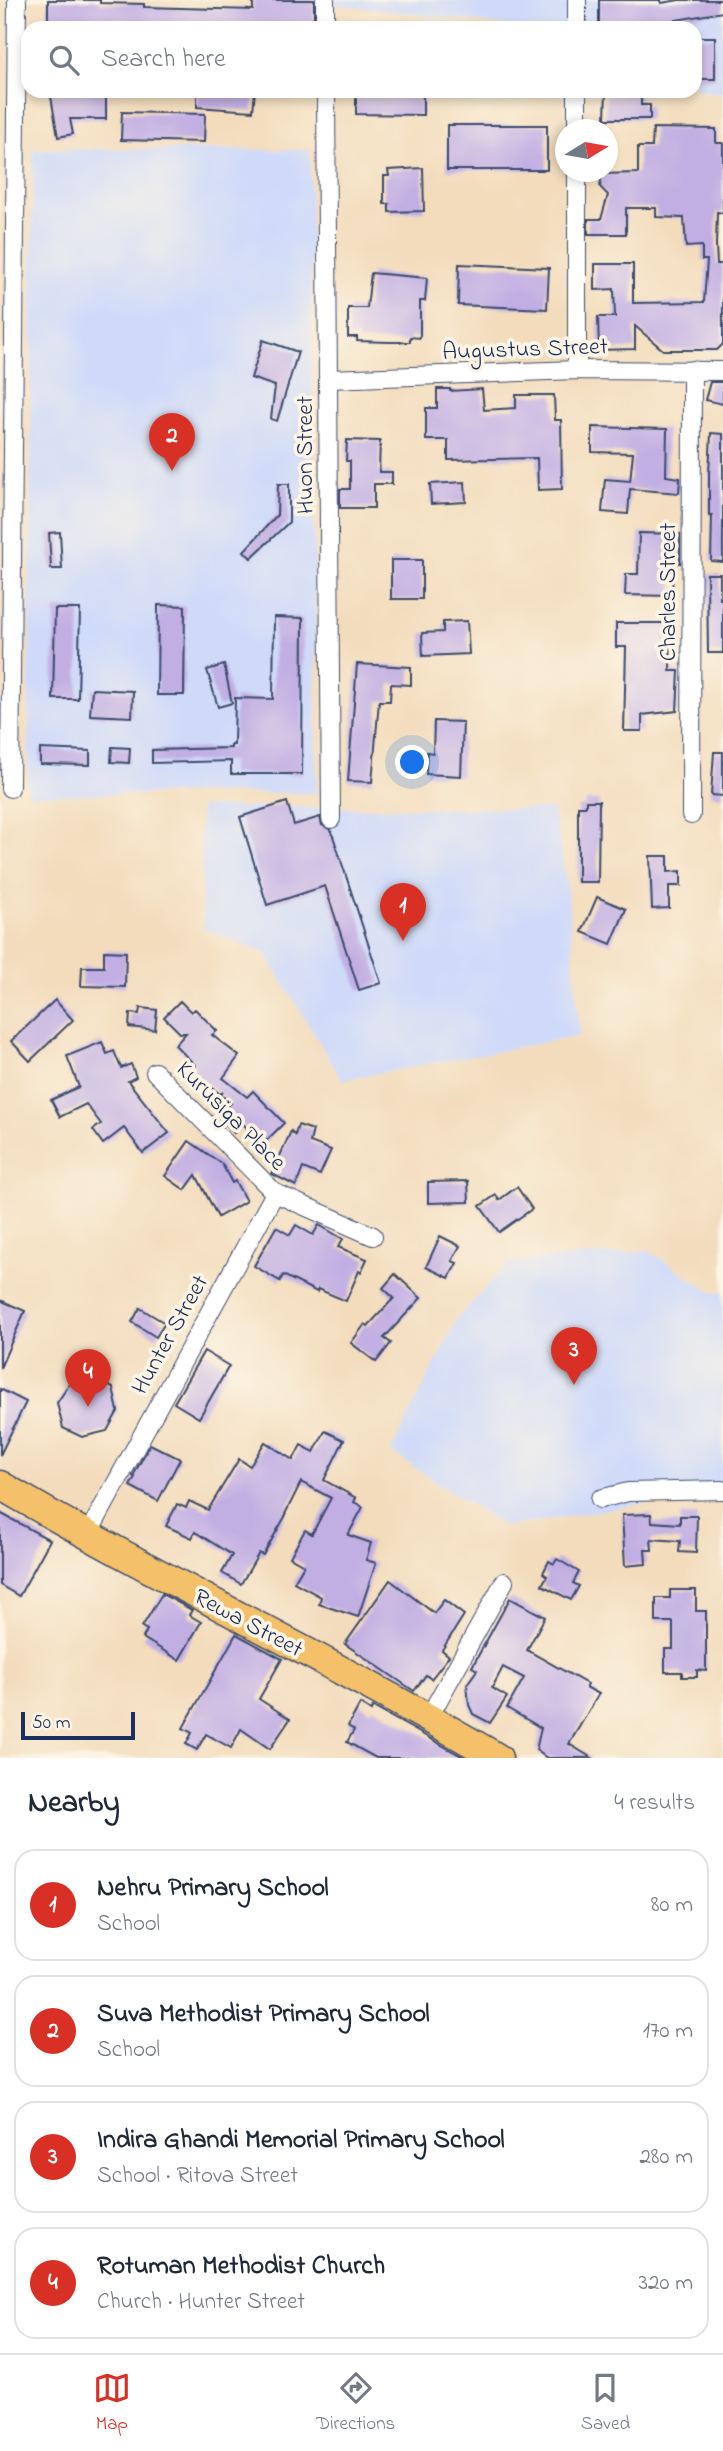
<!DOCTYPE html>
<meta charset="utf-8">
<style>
:root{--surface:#fff;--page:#f2f2f3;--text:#1f2937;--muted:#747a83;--line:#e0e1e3;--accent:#d93025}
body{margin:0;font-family:"Indie Flower",sans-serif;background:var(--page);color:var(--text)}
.compass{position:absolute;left:555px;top:119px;width:63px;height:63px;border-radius:50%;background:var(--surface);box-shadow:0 4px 10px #0003;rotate:79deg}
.scale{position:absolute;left:21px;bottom:18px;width:114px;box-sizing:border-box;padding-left:7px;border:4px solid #1b2f5e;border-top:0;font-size:19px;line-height:24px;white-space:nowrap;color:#1b2f5e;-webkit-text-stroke:5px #fcf5e5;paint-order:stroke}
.you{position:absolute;left:413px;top:763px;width:24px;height:24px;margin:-18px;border:5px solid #fff;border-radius:50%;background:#1a73e8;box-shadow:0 0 0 10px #1a73e833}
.badge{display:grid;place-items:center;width:46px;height:46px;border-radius:50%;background:var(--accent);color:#fff;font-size:23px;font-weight:700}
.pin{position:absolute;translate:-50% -58px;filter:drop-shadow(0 2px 4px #0008)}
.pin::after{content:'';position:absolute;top:37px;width:24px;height:21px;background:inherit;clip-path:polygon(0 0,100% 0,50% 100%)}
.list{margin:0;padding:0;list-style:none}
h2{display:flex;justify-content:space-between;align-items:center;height:91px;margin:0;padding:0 28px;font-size:30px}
h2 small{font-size:23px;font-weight:400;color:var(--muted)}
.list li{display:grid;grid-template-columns:46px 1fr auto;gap:21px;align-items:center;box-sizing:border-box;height:112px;margin:0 14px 14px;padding:0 14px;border:2px solid var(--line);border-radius:21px}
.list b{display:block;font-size:26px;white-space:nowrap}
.list p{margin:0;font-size:23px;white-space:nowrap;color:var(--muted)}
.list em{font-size:23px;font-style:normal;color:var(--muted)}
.icon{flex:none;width:38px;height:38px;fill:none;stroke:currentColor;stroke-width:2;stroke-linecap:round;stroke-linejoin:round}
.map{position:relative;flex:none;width:723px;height:1758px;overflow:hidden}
.search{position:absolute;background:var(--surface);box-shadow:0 4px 10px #0003;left:21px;right:21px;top:21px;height:77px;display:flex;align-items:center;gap:18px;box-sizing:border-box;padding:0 24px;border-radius:21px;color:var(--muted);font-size:26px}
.sheet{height:595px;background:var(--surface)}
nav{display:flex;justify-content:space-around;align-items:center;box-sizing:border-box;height:98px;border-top:2px solid var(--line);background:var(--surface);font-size:19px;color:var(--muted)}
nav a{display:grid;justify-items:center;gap:4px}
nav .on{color:var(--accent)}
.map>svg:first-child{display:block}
.built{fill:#cfdaf9}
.building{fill:#c1afe3}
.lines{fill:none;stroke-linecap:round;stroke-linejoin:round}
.minor-casing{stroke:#3b496c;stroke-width:20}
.primary-casing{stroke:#3b496c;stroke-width:31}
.minor{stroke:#fff;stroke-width:18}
.primary{stroke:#f4c16a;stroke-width:28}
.labels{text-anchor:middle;stroke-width:7;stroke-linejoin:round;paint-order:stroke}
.street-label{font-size:24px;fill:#1b2f5e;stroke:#fcf5e5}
</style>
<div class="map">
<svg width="723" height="1758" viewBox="0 0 723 1758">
<rect width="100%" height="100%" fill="#fcf5e5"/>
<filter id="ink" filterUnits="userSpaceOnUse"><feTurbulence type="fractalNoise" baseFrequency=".0143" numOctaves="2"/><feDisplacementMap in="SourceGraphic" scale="14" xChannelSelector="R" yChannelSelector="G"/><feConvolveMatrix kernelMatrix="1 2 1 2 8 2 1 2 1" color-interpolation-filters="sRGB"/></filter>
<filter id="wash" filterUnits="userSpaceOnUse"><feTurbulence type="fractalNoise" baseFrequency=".00686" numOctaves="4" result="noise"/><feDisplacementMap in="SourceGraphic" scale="28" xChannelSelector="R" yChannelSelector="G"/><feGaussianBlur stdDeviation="1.57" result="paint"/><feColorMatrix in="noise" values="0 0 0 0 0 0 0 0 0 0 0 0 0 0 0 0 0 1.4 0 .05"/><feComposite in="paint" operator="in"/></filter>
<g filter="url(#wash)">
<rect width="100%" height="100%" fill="#f3dcbc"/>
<g class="built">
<path d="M 327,0 L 723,0 L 723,94 L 695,89 L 695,28 L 527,28 L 327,3 Z"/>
<path d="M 33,149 L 310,150 L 317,793 L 28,795 Z"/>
<path d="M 200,807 L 553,809 L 567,885 L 580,1036 L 342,1080 L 265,953 L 203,928 Z"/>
<path d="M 649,1251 L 713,1293 L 723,1292 L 723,1490 L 505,1527 L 391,1452 L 458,1317 L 510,1262 Z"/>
</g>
<g id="blocks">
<g class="building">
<path d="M 48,0 L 100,0 L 100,3 L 144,4 L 144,7 L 253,10 L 253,0 L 314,0 L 314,28 L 48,28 Z"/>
<path d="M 599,0 L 661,0 L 661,3 L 679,0 L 723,0 L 723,12 L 630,28 L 599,28 Z"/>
<rect x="695" y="37" width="20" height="42"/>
<path d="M 50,91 L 106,91 L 106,119 L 70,119 L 73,134 L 58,137 Z"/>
<path d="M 197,91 L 255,91 L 253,111 L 197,107 Z"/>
<path d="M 356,91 L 423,91 L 423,115 L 356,114 Z"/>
<path d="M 606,91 L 641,91 L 641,105 L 650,105 L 650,119 L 605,119 Z"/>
<path d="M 122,112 L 205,114 L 204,142 L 121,140 Z"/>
<rect x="447" y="125" width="100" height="45"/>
<path d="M 653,128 L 716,129 L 716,143 L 723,143 L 723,213 L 717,212 L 716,245 L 717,264 L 723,264 L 723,344 L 717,350 L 663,350 L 635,326 L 635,349 L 599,350 L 598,317 L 615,317 L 614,289 L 595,290 L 595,264 L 633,264 L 633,303 L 704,302 L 707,260 L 702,260 L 702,246 L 686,247 L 684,218 L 656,217 L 656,208 L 626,208 L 626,234 L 588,234 L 588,219 L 601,219 L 608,195 L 600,187 L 602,174 L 638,173 L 638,147 L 652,147 Z"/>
<path d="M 423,168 L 424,211 L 389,212 L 389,204 L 384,204 L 384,176 L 389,176 L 388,170 Z"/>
<path d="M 459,264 L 549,268 L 547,309 L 458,305 Z"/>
<path d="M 371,273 L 427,278 L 425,301 L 420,301 L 420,338 L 410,337 L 410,342 L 389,342 L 357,341 L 357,337 L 348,337 L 348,308 L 367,308 Z"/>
<path d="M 263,340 L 298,352 L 277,421 L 271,419 L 275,386 L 251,378 Z"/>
<path d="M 710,382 L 723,382 L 723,404 L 705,400 Z"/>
<path d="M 437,389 L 450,389 L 450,391 L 482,389 L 484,410 L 516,408 L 516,395 L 554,395 L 555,420 L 561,420 L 562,489 L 538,490 L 537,458 L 448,460 L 448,440 L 426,440 L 426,408 L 437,408 Z"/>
<path d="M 592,427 L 667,429 L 666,476 L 680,478 L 679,493 L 630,489 L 628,514 L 602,512 L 605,479 L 630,481 L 633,453 L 592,452 Z"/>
<path d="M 711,433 L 723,434 L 723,562 L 711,561 L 712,515 L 709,515 L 709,474 Z"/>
<path d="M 347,440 L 380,441 L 379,472 L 392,472 L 392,484 L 374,484 L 374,508 L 340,508 L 340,489 L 350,489 L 350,461 L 346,461 Z"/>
<path d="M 465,482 L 466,502 L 431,504 L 430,484 Z"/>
<path d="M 278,484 L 289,484 L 289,522 L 251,558 L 244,551 L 277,515 Z"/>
<path d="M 60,532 L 62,569 L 51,569 L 49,533 Z"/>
<path d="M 639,533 L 680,534 L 680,563 L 673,562 L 672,596 L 625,595 L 626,574 L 638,574 Z"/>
<rect x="391" y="560" width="31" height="39"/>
<path d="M 707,574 L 720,574 L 720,599 L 723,599 L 723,653 L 708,653 Z"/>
<path d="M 158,605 L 185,606 L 184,695 L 157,695 Z"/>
<path d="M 55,609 L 80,609 L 78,699 L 53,699 Z"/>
<path d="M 274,617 L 303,618 L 302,774 L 231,774 L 231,761 L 152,763 L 152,750 L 231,748 L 231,745 L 234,745 L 235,698 L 273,699 Z"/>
<path d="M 467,621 L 469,654 L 423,656 L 422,633 L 443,632 L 443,622 Z"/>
<path d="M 616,623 L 671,623 L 670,671 L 679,671 L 677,711 L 642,715 L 642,731 L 624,731 L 626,647 L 616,647 Z"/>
<path d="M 357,664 L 411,667 L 411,685 L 391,684 L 390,701 L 379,701 L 372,782 L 348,781 Z"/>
<path d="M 224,665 L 232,703 L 218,707 L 207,670 Z"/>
<path d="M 92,689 L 133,691 L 132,717 L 90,715 Z"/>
<path d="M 434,721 L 463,722 L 461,776 L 426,774 L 427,752 L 433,753 Z"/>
<path d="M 112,747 L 130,748 L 129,763 L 111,762 Z"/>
<path d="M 40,749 L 90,751 L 90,765 L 40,764 Z"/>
<path d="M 714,752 L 723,752 L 723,796 L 711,795 Z"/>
<path d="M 586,801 L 599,801 L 598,882 L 578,882 L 578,806 L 586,806 Z"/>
<path d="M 287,802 L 294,825 L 320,817 L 322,825 L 331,830 L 381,983 L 359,990 L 325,886 L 267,905 L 240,817 Z"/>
<path d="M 650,856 L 668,856 L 668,872 L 681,871 L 681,886 L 669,886 L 669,908 L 652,909 Z"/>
<path d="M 597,897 L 626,909 L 611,944 L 582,932 Z"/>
<path d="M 104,951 L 126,952 L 125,987 L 81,986 L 82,967 L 104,967 Z"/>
<path d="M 55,1000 L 73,1020 L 30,1061 L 11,1041 Z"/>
<path d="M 180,1001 L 191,1012 L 195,1009 L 217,1031 L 212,1035 L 239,1056 L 223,1078 L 247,1097 L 253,1091 L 284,1123 L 265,1142 L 256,1133 L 254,1135 L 243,1124 L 234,1133 L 218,1116 L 231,1103 L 221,1095 L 223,1092 L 220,1094 L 190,1071 L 195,1065 L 175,1045 L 186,1033 L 180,1033 L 164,1017 Z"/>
<path d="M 140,1008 L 157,1010 L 155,1030 L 129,1027 L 130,1013 L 139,1014 Z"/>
<path d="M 102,1042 L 107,1054 L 114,1051 L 121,1068 L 131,1064 L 136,1077 L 128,1081 L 169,1133 L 143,1153 L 124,1128 L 103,1144 L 93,1130 L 101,1124 L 86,1104 L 60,1117 L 51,1100 L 79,1087 L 67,1056 Z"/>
<path d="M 298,1125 L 313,1130 L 310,1142 L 331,1150 L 320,1175 L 303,1168 L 296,1186 L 272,1174 L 291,1131 L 295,1135 Z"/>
<path d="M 189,1141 L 222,1164 L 232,1183 L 235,1181 L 246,1201 L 218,1217 L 196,1175 L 185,1190 L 165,1176 Z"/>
<path d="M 468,1181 L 469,1202 L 428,1203 L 428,1182 Z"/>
<path d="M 517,1187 L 532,1209 L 499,1232 L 480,1206 L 496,1195 L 499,1200 Z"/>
<path d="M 296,1225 L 313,1235 L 319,1225 L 343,1239 L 338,1247 L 367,1259 L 361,1272 L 359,1271 L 346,1301 L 318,1289 L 317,1292 L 283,1275 L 280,1281 L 254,1266 L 276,1227 L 290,1235 Z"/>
<path d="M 440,1236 L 460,1246 L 452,1261 L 457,1263 L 449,1278 L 426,1267 Z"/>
<path d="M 395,1274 L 421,1298 L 384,1338 L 391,1343 L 376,1362 L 351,1343 L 365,1324 L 368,1326 L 394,1298 L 383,1288 Z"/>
<path d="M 0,1300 L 25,1311 L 0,1368 Z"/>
<path d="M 140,1308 L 165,1323 L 156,1337 L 132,1322 Z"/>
<path d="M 204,1351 L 229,1366 L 199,1418 L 174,1403 Z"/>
<path d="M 93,1377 L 113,1388 L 118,1411 L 107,1431 L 82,1437 L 63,1428 L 57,1403 L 70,1383 Z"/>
<path d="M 0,1389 L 26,1402 L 0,1455 Z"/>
<path d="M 325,1431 L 344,1440 L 324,1480 L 356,1498 L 354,1502 L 363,1507 L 348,1535 L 371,1543 L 366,1560 L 376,1563 L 358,1617 L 319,1604 L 321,1597 L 294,1582 L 304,1565 L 290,1557 L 305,1530 L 312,1534 L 331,1498 L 301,1482 L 285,1514 L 286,1515 L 263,1555 L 259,1553 L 241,1584 L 222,1573 L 232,1555 L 195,1532 L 192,1538 L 166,1526 L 177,1504 L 186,1508 L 189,1501 L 208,1510 L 239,1459 L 250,1466 L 265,1442 L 293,1460 L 301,1445 L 314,1452 Z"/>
<path d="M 150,1444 L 180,1459 L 158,1501 L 130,1486 L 135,1477 L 133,1476 Z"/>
<path d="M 0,1513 L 50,1540 L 19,1596 L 0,1585 Z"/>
<path d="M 651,1514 L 652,1522 L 680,1524 L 680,1516 L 697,1516 L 696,1553 L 679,1552 L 680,1541 L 651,1539 L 652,1550 L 645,1550 L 646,1564 L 625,1566 L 622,1515 Z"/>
<path d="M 557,1559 L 579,1572 L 573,1583 L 579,1586 L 571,1600 L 542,1585 L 547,1576 L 543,1573 L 549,1561 L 554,1564 Z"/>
<path d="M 390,1580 L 434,1613 L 444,1600 L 464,1615 L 442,1650 L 449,1656 L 431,1679 L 426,1675 L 414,1691 L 345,1644 Z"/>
<path d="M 670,1590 L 696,1590 L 696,1611 L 706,1611 L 706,1671 L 697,1670 L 697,1677 L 682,1677 L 682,1672 L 665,1672 L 665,1649 L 673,1649 L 673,1622 L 656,1622 L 656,1598 L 670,1598 Z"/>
<path d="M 162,1594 L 192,1610 L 189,1615 L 201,1622 L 179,1660 L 143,1638 L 147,1630 L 142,1627 Z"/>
<path d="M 510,1598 L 545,1617 L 527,1650 L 587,1684 L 586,1687 L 599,1694 L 569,1744 L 592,1758 L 547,1758 L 536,1750 L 541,1728 L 507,1708 L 524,1678 L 503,1667 L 492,1688 L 507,1697 L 490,1723 L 473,1714 L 469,1705 L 467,1684 L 477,1670 L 472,1667 Z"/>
<path d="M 236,1634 L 282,1659 L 259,1699 L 290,1719 L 270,1749 L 241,1729 L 231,1748 L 206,1734 L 197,1750 L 186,1744 L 192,1733 L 183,1728 Z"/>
<path d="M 360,1704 L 371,1711 L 373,1707 L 465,1758 L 376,1758 L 347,1742 L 354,1730 L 348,1726 Z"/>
</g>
</g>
</g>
<g filter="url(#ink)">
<use href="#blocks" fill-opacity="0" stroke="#3b496c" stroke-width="2"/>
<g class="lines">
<g class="minor-casing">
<g id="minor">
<path d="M 325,0 L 325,28"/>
<path d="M 577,0 L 577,28"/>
<path d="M 326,91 L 331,819"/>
<path d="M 577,91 L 577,130"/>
<path d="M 577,172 L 577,370"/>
<path d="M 328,379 L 577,370 L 723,371"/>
<path d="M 10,788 L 17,0"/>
<path d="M 691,815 L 692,370"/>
<path d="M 155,1072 L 275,1193 L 373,1236"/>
<path d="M 600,1499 L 628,1492 L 723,1490"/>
<path d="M 87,1536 L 275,1193"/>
<path d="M 429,1717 L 504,1582"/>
</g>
</g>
<g class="primary-casing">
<path id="primary" d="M 0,1485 C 163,1581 335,1662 498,1758"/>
</g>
<use href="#minor" class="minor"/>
<use href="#primary" class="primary"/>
</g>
</g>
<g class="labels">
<g class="street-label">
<text transform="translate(525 348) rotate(-2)" y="8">Augustus Street</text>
<text transform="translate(304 455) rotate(-90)" y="8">Huon Street</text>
<text transform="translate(667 592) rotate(-90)" y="8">Charles Street</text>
<text transform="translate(232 1115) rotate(45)" y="8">Kurusiga Place</text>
<text transform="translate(169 1334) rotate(-61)" y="8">Hunter Street</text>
<text transform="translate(249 1622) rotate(28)" y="8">Rewa Street</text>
</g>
</g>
</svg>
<svg class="compass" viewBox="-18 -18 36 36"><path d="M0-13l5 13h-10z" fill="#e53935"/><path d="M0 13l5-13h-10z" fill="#747a83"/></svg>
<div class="scale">50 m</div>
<div class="you"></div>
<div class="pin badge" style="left:403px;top:941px">1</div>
<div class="pin badge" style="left:172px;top:471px">2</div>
<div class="pin badge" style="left:574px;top:1385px">3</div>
<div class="pin badge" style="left:88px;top:1407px">4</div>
<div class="search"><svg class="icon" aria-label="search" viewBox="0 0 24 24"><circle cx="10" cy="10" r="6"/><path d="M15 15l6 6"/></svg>Search here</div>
</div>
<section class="sheet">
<h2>Nearby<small>4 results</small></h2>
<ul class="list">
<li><span class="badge">1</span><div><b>Nehru Primary School</b><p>School</p></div><em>80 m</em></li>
<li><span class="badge">2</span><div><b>Suva Methodist Primary School</b><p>School</p></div><em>170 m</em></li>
<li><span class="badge">3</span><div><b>Indira Ghandi Memorial Primary School</b><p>School · Ritova Street</p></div><em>280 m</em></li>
<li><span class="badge">4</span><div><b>Rotuman Methodist Church</b><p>Church · Hunter Street</p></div><em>320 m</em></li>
</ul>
</section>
<nav>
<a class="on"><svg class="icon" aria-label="map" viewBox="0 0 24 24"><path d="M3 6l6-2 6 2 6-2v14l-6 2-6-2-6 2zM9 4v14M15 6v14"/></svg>Map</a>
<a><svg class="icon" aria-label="directions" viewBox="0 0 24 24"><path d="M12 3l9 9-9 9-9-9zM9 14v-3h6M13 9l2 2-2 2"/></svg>Directions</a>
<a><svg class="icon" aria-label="saved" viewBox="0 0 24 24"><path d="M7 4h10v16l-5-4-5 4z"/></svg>Saved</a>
</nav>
